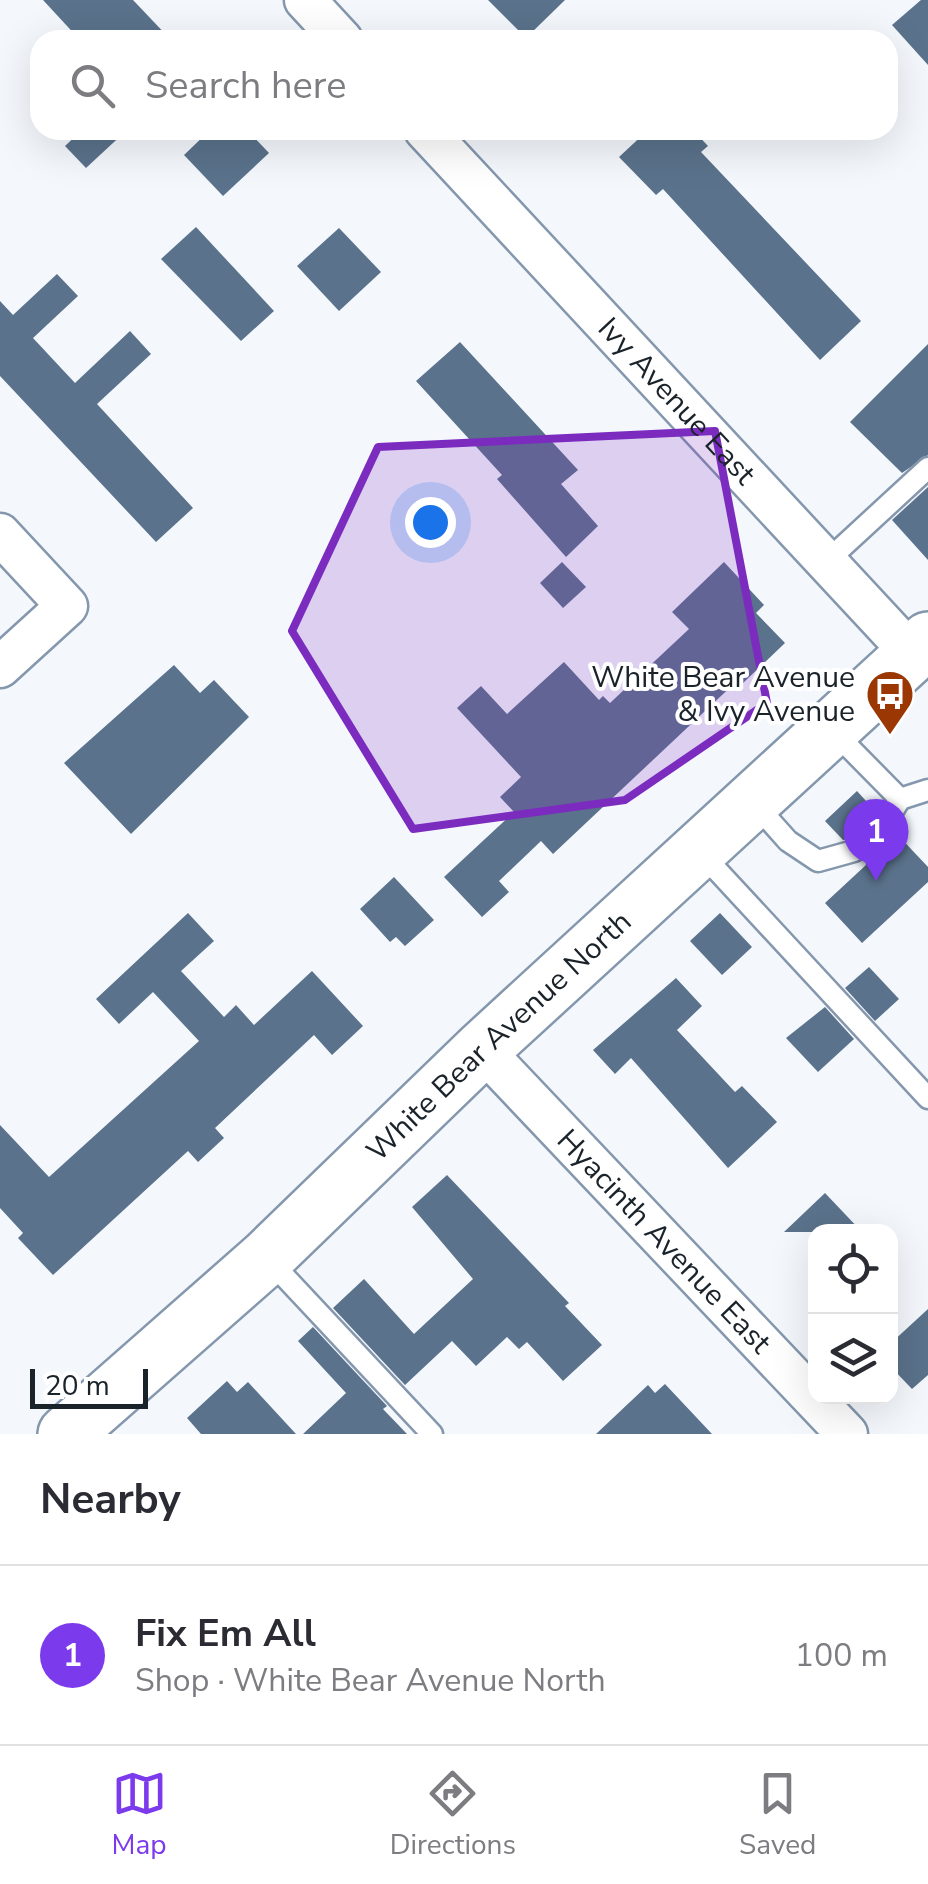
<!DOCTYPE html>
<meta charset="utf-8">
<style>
:root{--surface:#fff;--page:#f2f2f3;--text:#2b2b33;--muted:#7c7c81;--line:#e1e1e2;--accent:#7c3aed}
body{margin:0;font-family:"Nunito Sans",sans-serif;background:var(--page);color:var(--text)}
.controls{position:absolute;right:30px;bottom:30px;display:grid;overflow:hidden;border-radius:20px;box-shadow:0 10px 40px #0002}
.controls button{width:90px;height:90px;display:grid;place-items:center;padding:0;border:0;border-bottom:2px solid var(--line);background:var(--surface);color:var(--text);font:50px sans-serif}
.scale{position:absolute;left:30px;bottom:25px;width:118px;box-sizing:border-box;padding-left:10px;border:5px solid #1a222a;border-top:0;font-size:28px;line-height:35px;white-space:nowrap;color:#1a222a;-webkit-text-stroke:8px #fff;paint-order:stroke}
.you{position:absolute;left:430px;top:522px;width:35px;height:35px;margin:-25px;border:8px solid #fff;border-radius:50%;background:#1a73e8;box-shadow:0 0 0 15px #1a73e833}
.badge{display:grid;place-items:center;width:65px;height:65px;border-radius:50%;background:var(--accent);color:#fff;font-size:32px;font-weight:700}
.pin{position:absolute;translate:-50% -82px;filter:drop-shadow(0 2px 5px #0008)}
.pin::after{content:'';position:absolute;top:52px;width:35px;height:30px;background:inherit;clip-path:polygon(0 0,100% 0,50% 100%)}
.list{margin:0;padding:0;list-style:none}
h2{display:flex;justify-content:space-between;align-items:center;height:130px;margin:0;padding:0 40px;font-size:42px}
h2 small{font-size:32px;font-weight:400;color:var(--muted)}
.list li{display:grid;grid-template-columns:65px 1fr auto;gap:30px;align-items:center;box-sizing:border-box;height:180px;padding:0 40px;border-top:2px solid var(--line)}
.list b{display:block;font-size:38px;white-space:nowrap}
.list p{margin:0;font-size:32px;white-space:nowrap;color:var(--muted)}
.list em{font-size:32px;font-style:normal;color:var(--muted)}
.icon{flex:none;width:55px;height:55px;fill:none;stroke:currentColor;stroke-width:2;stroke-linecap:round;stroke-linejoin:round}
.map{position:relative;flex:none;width:928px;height:1434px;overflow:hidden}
.search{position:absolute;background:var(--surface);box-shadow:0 10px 40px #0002;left:30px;right:30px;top:30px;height:110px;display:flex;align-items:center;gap:25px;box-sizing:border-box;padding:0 35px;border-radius:30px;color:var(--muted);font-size:38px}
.sheet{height:310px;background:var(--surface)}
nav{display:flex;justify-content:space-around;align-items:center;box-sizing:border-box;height:140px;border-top:2px solid var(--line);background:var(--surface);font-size:28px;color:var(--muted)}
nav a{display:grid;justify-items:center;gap:5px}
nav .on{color:var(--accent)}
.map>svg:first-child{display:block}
.building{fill:#5a728b}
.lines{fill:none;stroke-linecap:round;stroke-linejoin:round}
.lane-casing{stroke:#8497ad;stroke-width:25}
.street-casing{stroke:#8497ad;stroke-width:45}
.secondary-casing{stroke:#8497ad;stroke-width:60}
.lane{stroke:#fff;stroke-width:20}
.street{stroke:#fff;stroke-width:40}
.secondary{stroke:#fff;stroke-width:55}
.marked{fill:#7b2cbf;fill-opacity:0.2;stroke:#7b2cbf;stroke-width:8;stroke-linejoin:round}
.labels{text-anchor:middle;stroke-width:8;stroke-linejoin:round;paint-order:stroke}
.street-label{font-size:30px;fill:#1a222a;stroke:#fff}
.poi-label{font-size:30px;fill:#1a222a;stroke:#fff;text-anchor:end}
</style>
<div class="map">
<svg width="928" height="1434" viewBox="0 0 928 1434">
<rect width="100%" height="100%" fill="#f4f8fd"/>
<g class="building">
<path d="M 43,0 L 133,0 L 171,40 L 80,40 Z"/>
<path d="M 488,0 L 565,0 L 526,38 Z"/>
<path d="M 921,0 L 928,0 L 928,65 L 892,25 Z"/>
<path d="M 82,130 L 127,130 L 86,168 L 65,146 Z"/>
<path d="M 210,130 L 247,130 L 269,153 L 223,196 L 184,155 Z"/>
<path d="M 648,130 L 693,130 L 708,146 L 701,152 L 861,321 L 820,360 L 663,189 L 656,195 L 619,157 Z"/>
<path d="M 196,227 L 274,311 L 241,341 L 161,259 Z"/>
<path d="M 339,228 L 381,272 L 339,311 L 297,266 Z"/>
<path d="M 57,274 L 78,296 L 33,338 L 75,383 L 130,331 L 151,354 L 97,404 L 193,508 L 156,542 L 0,376 L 0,301 L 13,315 Z"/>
<path d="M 460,342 L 578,470 L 561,484 L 598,526 L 566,557 L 497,479 L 502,475 L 416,381 Z"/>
<path d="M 928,344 L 928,455 L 902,473 L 850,422 Z"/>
<path d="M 928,487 L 928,560 L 892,520 Z"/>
<path d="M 562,562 L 586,587 L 563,608 L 540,583 Z"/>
<path d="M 724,562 L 764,605 L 756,613 L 785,643 L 742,684 L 738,680 L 553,854 L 541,841 L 499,881 L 509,892 L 482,917 L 444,877 L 514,812 L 500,797 L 521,777 L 457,708 L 481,686 L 507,714 L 564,662 L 599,700 L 603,696 L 610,703 L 689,629 L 672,612 Z"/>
<path d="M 174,665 L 200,693 L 214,680 L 249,717 L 131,834 L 64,763 Z"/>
<path d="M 857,791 L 876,812 L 875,829 L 885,836 L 895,832 L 928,867 L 928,882 L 862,943 L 825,903 L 866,865 L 864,842 L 856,838 L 843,840 L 825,821 Z"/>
<path d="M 394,877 L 434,920 L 405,946 L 396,937 L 390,942 L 360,909 Z"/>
<path d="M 188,913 L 214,941 L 181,971 L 224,1017 L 236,1005 L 254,1025 L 312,971 L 363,1026 L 332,1055 L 314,1035 L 215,1128 L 224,1138 L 198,1162 L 188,1151 L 53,1275 L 18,1238 L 23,1233 L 0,1208 L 0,1125 L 49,1177 L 199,1041 L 153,992 L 119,1024 L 96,999 Z"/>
<path d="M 720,913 L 752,947 L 722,975 L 690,941 Z"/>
<path d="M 869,967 L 899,999 L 875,1021 L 845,988 Z"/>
<path d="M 676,978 L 702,1006 L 677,1030 L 735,1092 L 742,1086 L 777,1122 L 728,1168 L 631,1058 L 615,1074 L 593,1050 Z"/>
<path d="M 825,1007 L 854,1039 L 818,1072 L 786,1038 Z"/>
<path d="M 447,1175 L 569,1303 L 565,1306 L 602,1345 L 563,1381 L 527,1342 L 519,1349 L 507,1337 L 476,1366 L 452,1341 L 405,1385 L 333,1308 L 364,1279 L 414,1334 L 473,1279 L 412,1207 Z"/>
<path d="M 825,1193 L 862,1232 L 784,1232 Z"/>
<path d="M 928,1309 L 928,1375 L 912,1389 L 890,1366 L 890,1344 Z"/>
<path d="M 313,1327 L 387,1406 L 383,1409 L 407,1434 L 303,1434 L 346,1393 L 298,1341 Z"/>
<path d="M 227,1381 L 237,1392 L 248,1382 L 296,1434 L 201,1434 L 187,1418 Z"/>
<path d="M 665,1384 L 712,1434 L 596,1434 L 648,1385 L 655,1393 Z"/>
</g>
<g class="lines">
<g class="lane-casing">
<g id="lane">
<path d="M 826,562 L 928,468"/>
<path d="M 833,731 L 900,799 L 928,790"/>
<path d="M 755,804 L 788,841 L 818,861 L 854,851"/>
<path d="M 886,822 L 900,799"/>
<path d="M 701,853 L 928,1098"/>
<path d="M 268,1259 L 432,1434"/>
</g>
</g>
<g class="street-casing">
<g id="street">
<path d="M 305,0 L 342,40"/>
<path id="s1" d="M 425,130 L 912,654"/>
<path d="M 0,534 L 67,606 L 0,667"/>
<path id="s2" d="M 482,1049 L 847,1434"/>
</g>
</g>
<g class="secondary-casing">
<g id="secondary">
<path id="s3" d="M 66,1434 L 266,1258 L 482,1049 L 928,640"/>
</g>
</g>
<use href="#lane" class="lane"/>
<use href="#street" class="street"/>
<use href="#secondary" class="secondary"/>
</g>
<path class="marked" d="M 715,431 L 767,703 L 625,800 L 413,829 L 292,631 L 378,447 Z"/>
<defs>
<g id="bus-pin" transform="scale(2.5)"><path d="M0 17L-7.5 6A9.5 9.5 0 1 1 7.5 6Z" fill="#9b3703" stroke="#fff"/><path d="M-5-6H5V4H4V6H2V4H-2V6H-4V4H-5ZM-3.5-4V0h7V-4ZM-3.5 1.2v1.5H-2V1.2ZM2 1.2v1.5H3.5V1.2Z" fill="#fff"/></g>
</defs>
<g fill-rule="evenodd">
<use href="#bus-pin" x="890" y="694"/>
</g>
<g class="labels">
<g class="street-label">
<text dy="10" stroke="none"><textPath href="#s1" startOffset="370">Ivy Avenue East</textPath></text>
<text dy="10" stroke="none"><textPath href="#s3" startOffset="588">White Bear Avenue North</textPath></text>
<text dy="10" stroke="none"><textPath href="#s2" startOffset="265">Hyacinth Avenue East</textPath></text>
</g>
<g class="poi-label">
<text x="855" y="687">White Bear Avenue<tspan x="855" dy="34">&amp; Ivy Avenue</tspan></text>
</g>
</g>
</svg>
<div class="controls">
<button><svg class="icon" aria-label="locate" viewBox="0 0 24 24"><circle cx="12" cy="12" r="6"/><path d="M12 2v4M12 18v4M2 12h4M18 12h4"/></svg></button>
<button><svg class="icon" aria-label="layers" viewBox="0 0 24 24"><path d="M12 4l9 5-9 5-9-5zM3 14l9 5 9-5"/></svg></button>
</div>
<div class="scale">20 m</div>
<div class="you"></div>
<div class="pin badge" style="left:876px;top:881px">1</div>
<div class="search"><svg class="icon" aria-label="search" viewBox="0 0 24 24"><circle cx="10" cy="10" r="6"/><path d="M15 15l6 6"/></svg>Search here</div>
</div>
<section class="sheet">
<h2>Nearby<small></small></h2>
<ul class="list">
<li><span class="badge">1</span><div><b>Fix Em All</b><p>Shop · White Bear Avenue North</p></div><em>100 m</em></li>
</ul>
</section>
<nav>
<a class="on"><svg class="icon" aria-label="map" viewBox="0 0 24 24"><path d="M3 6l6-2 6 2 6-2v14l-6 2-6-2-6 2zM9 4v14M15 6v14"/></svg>Map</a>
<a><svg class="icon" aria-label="directions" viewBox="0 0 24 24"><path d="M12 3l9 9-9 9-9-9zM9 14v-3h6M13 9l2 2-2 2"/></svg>Directions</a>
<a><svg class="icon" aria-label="saved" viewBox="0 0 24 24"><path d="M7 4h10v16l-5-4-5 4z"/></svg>Saved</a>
</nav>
